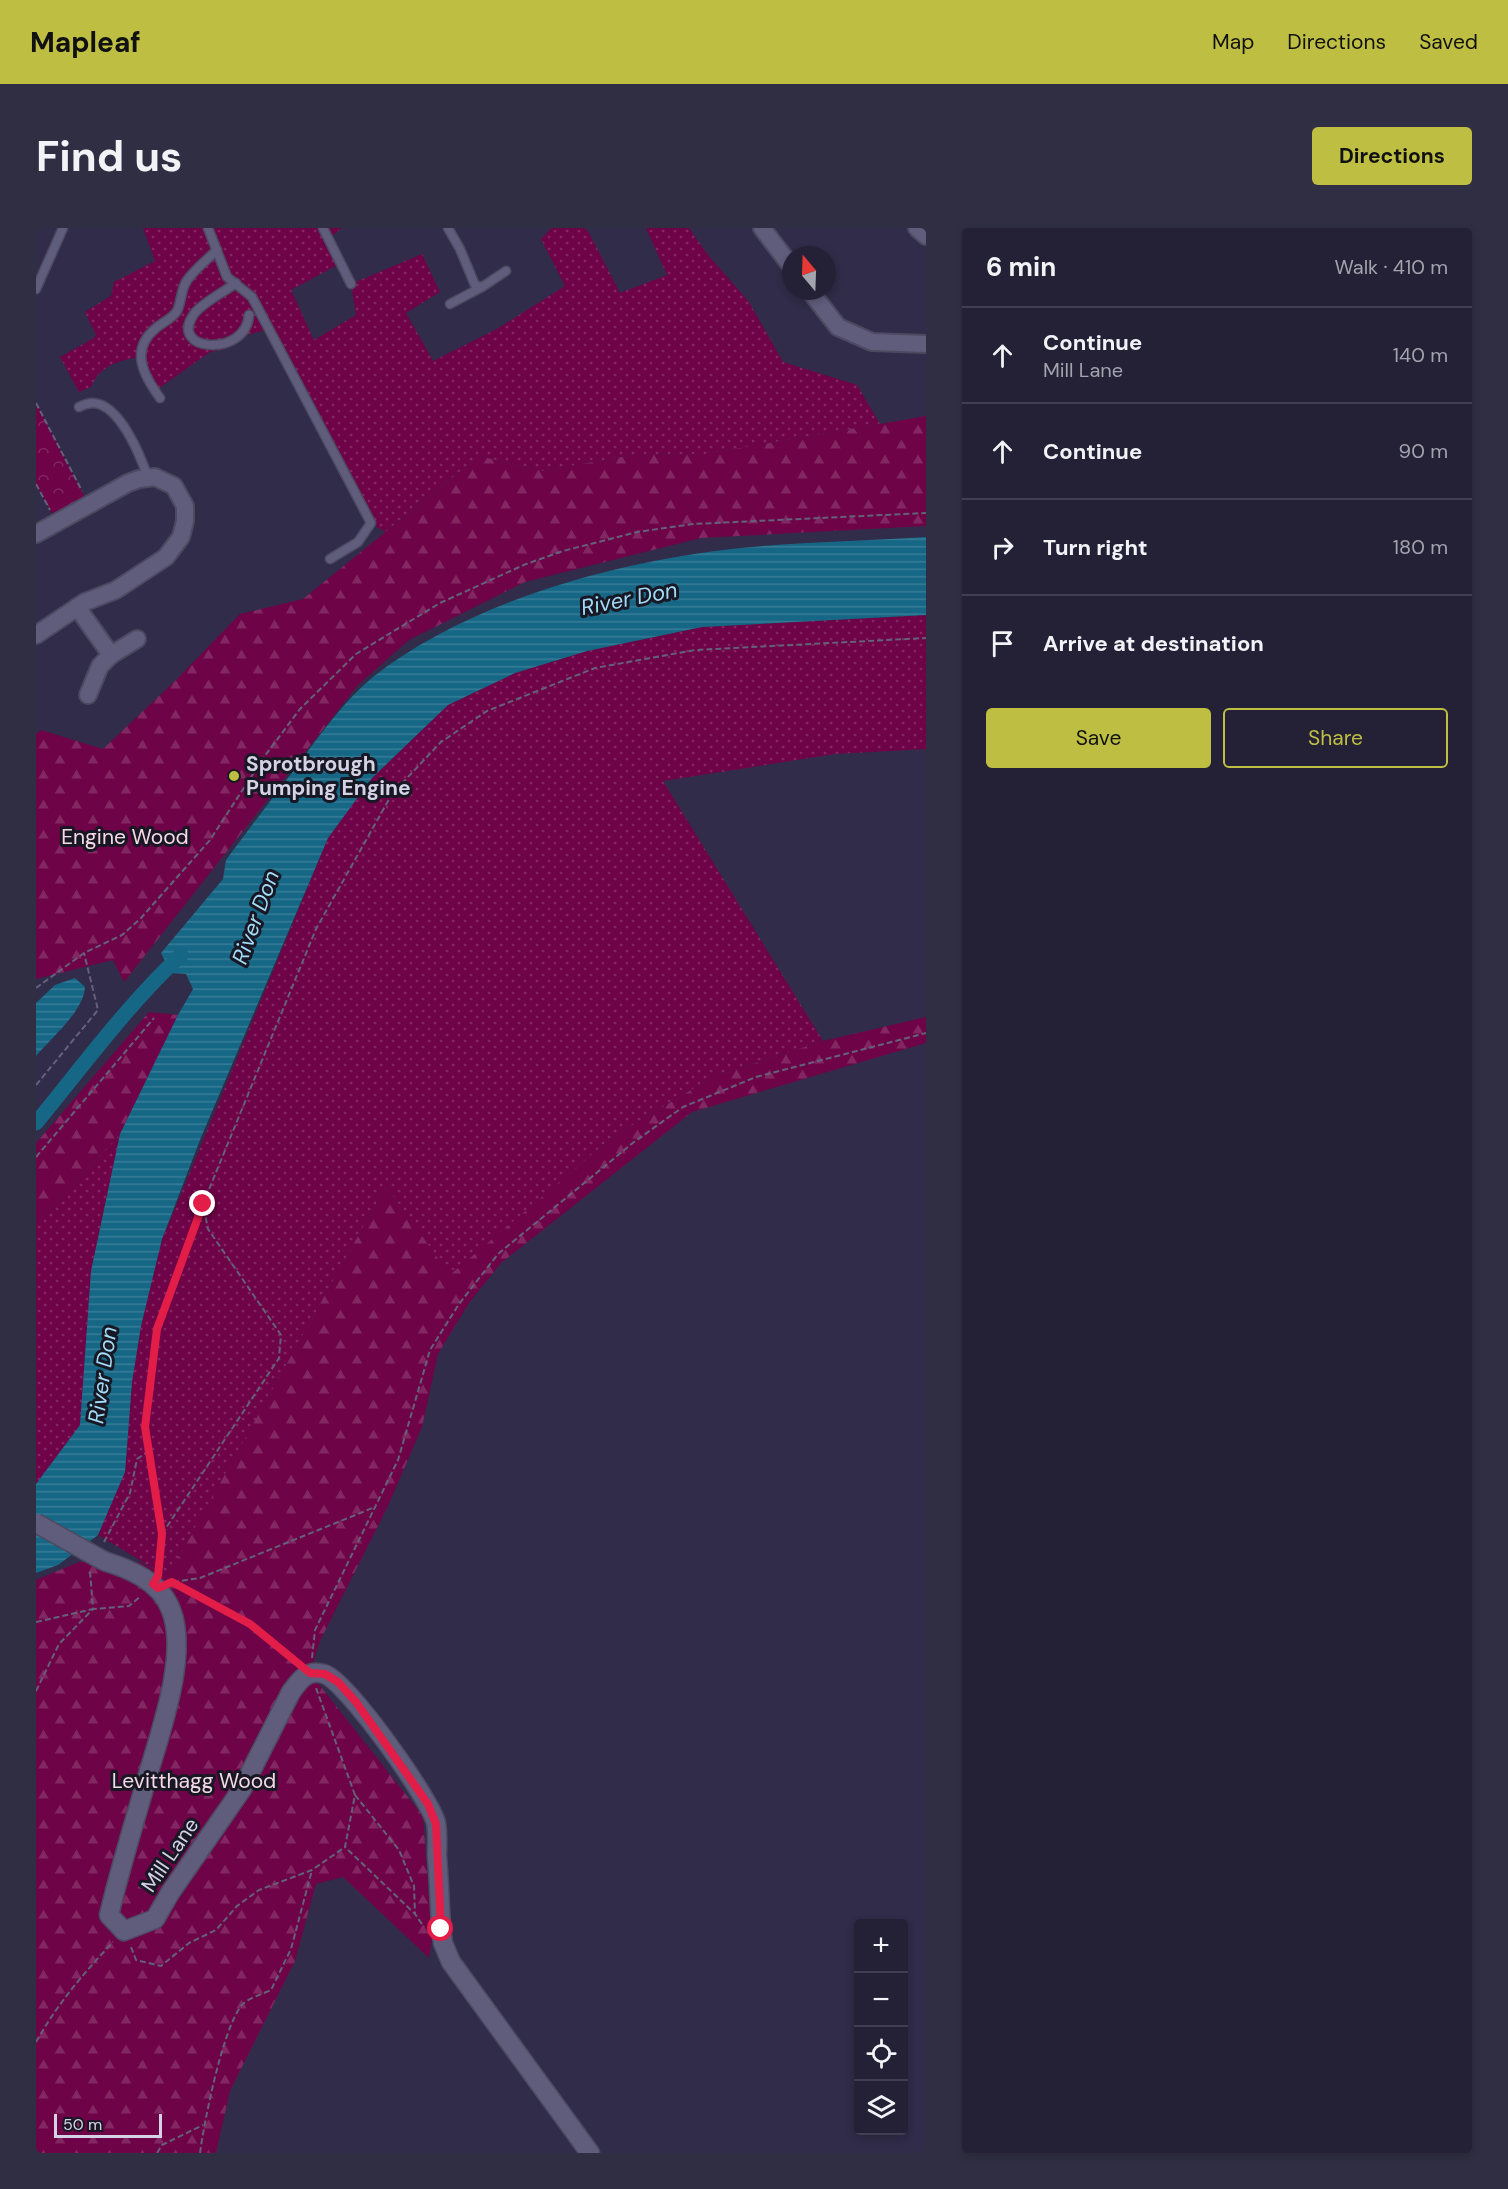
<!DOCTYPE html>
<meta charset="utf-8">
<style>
:root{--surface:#242137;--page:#302e42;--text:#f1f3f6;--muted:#a3a3ad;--line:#413e52;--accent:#bebf42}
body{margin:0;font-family:"DM Sans",sans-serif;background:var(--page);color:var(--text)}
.controls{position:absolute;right:18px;bottom:18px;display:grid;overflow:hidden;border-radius:6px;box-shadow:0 3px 9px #0003}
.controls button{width:54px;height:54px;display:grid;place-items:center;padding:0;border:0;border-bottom:2px solid var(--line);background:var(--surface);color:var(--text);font:30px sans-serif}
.compass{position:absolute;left:746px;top:18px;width:54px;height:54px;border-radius:50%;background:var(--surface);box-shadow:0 3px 9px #0003;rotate:341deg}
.scale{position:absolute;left:18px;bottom:15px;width:108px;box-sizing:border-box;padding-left:6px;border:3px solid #d4d2e5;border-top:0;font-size:16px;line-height:21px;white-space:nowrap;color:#d4d2e5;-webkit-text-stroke:4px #181724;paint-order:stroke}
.stop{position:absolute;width:18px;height:18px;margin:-14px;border:4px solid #e11d48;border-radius:50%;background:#fff}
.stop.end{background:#e11d48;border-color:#fff;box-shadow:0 2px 6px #0008}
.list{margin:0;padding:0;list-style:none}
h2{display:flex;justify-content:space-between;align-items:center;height:78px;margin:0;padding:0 24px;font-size:26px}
h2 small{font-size:20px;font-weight:400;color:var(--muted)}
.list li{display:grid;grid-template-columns:39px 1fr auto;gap:18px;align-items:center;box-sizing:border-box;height:96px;padding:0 24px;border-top:2px solid var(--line)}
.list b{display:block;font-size:22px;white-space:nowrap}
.list p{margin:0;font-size:20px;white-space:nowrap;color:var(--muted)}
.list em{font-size:20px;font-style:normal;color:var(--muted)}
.actions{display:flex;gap:12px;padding:18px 24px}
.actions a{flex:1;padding:14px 0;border:2px solid var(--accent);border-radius:6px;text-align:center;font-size:21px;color:var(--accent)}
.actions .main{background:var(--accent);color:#111}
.icon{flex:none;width:33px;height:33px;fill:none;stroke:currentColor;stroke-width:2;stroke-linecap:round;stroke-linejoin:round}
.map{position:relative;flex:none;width:890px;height:1925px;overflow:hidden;border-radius:6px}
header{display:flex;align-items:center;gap:36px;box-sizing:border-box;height:84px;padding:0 30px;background:var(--accent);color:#111}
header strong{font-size:28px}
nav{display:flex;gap:33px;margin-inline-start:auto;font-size:21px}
.intro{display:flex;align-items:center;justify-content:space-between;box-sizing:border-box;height:144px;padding:0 36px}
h1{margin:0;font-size:42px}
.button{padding:15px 27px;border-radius:6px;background:var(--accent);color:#111;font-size:21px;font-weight:700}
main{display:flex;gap:36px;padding:0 36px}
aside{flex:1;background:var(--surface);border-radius:6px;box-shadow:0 3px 9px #0003}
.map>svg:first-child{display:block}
.grass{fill:url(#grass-dots)}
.forest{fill:url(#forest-firs)}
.park{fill:url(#park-crowns)}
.water{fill:url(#water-rules)}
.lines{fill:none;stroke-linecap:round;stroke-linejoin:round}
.canal{stroke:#166786;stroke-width:15}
.lane-casing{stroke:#4d4961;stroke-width:11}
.street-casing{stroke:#4d4961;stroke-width:20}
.secondary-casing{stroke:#4d4961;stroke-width:21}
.path{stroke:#64617a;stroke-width:2;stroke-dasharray:6 3;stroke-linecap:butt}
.lane{stroke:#605c7c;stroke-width:8}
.street{stroke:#605c7c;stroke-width:16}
.secondary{stroke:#605c7c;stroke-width:18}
.secondary-bridge-casing{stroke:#4d4961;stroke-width:21;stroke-linecap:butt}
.secondary-bridge{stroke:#605c7c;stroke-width:18}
.route{stroke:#e11d48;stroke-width:8}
.poi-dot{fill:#bebf42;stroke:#181724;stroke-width:2}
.labels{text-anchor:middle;stroke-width:6;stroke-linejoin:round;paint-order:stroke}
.poi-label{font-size:21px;font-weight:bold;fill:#d4d2e5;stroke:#181724;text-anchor:start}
.park-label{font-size:21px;fill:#f5d8e5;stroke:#181724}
.street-label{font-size:21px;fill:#d4d2e5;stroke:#181724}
.water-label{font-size:22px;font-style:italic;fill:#a1dbf7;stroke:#181724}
</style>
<header>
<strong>Mapleaf</strong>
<nav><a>Map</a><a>Directions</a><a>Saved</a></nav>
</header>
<div class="intro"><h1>Find us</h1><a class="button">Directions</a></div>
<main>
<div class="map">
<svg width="890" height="1925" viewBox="0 0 890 1925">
<defs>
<pattern id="grass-dots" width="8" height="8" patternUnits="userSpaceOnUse" patternTransform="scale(1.5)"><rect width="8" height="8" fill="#6e0347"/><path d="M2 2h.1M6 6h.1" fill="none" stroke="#822761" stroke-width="1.8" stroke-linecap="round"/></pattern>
<pattern id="forest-firs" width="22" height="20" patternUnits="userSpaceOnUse" patternTransform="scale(1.5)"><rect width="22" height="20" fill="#6e0347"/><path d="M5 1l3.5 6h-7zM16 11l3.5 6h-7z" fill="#822761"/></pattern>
<pattern id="park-crowns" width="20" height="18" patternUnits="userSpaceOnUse" patternTransform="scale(1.5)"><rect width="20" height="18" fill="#6e0347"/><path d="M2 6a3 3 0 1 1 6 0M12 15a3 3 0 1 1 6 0" fill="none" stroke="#822761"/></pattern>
<pattern id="water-rules" width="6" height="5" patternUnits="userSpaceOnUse" patternTransform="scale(1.5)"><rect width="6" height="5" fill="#166786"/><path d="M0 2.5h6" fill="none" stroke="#377c97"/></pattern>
</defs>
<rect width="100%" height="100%" fill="#302c49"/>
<g class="grass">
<path d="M 107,0 L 306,0 L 292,11 L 305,35 L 255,62 L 278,112 L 320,87 L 315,56 L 386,26 L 404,64 L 370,85 L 397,133 L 461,101 L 529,58 L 505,11 L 516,0 L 548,0 L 552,3 L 584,65 L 631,47 L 610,0 L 653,0 L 672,27 L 713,74 L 747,134 L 821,157 L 844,196 L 669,226 L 597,227 L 506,243 L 443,228 L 349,304 L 335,295 L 233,101 L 211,107 L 185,122 L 174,124 L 119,163 L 104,129 C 82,133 64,137 55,159 L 43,164 L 24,129 L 58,110 L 60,107 L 49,84 L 75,68 L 78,54 L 119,33 Z"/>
<path d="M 890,387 L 890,521 L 799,526 L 627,553 L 787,813 L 677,849 L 575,910 L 414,1048 L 350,958 L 132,1349 L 62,1307 L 89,1244 L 96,1154 L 105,1098 L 126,1012 L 292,610 L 336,550 L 412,477 L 479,445 L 551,423 L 666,399 Z"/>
<path d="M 84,906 L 55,1043 L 44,1197 L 0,1256 L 0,995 Z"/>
</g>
<g class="forest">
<path d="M 890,188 L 890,298 L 665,310 L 489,354 L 373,412 L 322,457 L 88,754 L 77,732 L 0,751 L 0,506 L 5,502 L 67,521 L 139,453 L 204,386 L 267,371 L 443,228 L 506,243 L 597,227 L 669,226 Z"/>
<path d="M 113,784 L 142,787 L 84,906 L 0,995 L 0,915 Z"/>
<path d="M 890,789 L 890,815 L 656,884 L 465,1035 L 433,1075 L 402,1126 L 386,1199 L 352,1278 L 284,1413 L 274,1445 L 387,1588 L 396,1712 L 393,1730 L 307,1649 L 280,1656 L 259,1733 L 194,1863 L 180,1925 L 0,1925 L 0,1352 L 43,1334 L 104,1334 L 132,1348 L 350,958 L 414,1047 L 575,910 L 677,849 L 787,813 Z"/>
</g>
<path class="park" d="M 0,175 L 53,277 L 21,295 L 0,256 Z"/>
<g class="water">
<path d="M 890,309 L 890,387 L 666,399 L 551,423 L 479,445 L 412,477 L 336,550 L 292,610 L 164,912 L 126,1011 L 105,1098 L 96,1154 L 89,1244 L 62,1307 L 22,1337 L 0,1345 L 0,1256 L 44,1197 L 55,1043 L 84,906 L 142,787 L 157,761 L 150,746 L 135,745 L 125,725 L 187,651 L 190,632 C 213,601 237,569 261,538 C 283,508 308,473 337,449 C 433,373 585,332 705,320 C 766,314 828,313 890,309 Z"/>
<path d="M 39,750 L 49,759 C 48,783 15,810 0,828 L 0,775 L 19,757 Z"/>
</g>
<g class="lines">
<path class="canal" d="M 0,895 C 47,838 91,777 145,727"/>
<g class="lane-casing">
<g id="lane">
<path d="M 172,0 L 191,49 L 216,69 L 335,295 L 322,314 L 294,331"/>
<path d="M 287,0 L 315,56"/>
<path d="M 412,0 L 424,21 L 439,57 L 446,59 L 470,43"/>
<path d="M 200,55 C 188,64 166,75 158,86 C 131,124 210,130 213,87"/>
<path d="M 0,61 L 27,0"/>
<path d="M 414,76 L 446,59"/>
<path d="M 124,170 C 108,148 93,122 120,100 C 126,95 137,90 141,83 C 145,75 145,64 149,56 C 154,45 172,31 181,22"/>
<path d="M 43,179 C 47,177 52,175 57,175 C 84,176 105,229 112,250"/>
</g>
</g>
<g class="street-casing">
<g id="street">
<path d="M 726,0 L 755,38"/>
<path d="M 881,0 L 890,8"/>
<path d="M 774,63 L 802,99 L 836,114 L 890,116"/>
<path d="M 0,306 L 92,255 L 103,251 L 119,249 L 138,258 L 149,278 L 149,293 L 145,309 L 130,329 L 80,362 L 49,374 L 0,407"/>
<path d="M 41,379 L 75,427"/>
<path d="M 52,467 L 64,438 L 75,427 L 101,411"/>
</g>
</g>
<g class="secondary-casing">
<path id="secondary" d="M 68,1333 C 94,1341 124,1353 135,1382 C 154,1430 120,1515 107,1564 C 95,1605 83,1645 73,1687 L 88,1703 L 119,1691 L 134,1665 L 206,1561 L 255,1464 C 264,1452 271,1441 288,1446 C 310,1452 395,1572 400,1595 C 402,1606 401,1617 401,1628 C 403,1652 404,1677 405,1701 L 407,1715 L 415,1734 L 554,1925"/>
</g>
<g class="path">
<path d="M 0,175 L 46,263"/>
<path d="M 0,256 L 14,282"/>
<path d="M 0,760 L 48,725 L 86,707 L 105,690 L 174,612 L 228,529 L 264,481 L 320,426 L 404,375 L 490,336 L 527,323 L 601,304 L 657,296 L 890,285"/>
<path d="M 0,857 L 62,782 L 48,725"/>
<path d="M 0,929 L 118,790"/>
<path d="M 126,1306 L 243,1130 L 245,1107 L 172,1001 L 167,976 L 280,701 L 356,566 L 405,514 L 451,483 L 559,440 L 659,422 L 890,410"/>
<path d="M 68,1314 L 94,1265 L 101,1231 L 113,1223"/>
<path d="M 123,1342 L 126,1306 L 109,1199 L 121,1101 L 166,977"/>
<path d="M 137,1354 L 164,1350 L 339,1279"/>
<path d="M 138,1356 L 214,1396 L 262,1435"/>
<path d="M 0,1394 L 57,1381 L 54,1343"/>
<path d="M 276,1430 L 279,1402 L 362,1232 L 394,1122 L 423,1076 L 462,1026 L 598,914 L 647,879 L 720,849 L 890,805"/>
<path d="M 280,1460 L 319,1567 L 309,1619 L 379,1686 L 388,1699"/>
<path d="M 0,1463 L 23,1416 L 57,1381 L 93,1378 L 105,1368"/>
<path d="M 319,1567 L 363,1622 L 378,1658 L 379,1686"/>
<path d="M 95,1719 L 100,1732 L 125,1738 L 153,1715 L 180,1702 L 201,1678 L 223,1662 L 276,1642 L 309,1619"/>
<path d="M 0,1814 C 22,1775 47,1746 77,1714"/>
<path d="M 121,1925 L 126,1917 L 167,1897"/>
<path d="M 164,1925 C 168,1894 187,1799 206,1777 C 212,1770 227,1766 235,1762 L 255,1721 L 276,1642"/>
</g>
<use href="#lane" class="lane"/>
<use href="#street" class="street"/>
<use href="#secondary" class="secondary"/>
<g class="secondary-bridge-casing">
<path id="secondary-bridge" d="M 0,1295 L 68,1333"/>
</g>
<use href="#secondary-bridge" class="secondary-bridge"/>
</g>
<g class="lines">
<path class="route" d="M 167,976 L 121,1101 L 109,1199 L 126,1306 L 122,1348 L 117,1356 L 122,1360 L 136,1354 L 214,1396 L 274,1445 L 289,1446 L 302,1454 L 320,1474 L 392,1576 L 400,1596 L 405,1701"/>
</g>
<circle class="poi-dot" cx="198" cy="548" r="6"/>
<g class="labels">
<g class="poi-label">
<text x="210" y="543">Sprotbrough<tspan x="210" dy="24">Pumping Engine</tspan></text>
</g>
<g class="park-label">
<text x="89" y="616">Engine Wood</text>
<text x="158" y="1560">Levitthagg Wood</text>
</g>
<g class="street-label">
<text transform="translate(134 1627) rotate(-56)" y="7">Mill Lane</text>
</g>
<g class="water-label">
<text transform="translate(593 370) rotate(-11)" y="8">River Don</text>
<text transform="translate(219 689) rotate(-70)" y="8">River Don</text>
<text transform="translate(66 1147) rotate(-82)" y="8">River Don</text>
</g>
</g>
</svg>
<div class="controls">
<button>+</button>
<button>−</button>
<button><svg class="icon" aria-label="locate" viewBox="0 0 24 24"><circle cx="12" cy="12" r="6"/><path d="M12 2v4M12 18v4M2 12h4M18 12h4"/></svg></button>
<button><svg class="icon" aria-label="layers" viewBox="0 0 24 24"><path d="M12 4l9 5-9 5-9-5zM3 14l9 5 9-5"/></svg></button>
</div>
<svg class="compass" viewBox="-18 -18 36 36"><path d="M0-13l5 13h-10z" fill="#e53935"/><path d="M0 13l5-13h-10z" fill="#a3a3ad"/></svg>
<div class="scale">50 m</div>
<div class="stop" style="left:405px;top:1701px"></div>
<div class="stop end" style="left:167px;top:976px"></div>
</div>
<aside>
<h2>6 min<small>Walk · 410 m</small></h2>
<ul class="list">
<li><svg class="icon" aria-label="ahead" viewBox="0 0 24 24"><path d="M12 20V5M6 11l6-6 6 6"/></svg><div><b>Continue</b><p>Mill Lane</p></div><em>140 m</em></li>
<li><svg class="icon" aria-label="ahead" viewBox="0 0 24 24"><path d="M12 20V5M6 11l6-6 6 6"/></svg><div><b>Continue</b></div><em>90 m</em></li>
<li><svg class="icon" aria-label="right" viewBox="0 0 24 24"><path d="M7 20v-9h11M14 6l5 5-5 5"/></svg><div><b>Turn right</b></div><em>180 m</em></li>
<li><svg class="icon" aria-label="arrive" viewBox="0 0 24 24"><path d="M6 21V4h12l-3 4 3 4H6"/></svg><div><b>Arrive at destination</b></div></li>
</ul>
<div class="actions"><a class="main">Save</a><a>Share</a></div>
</aside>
</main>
